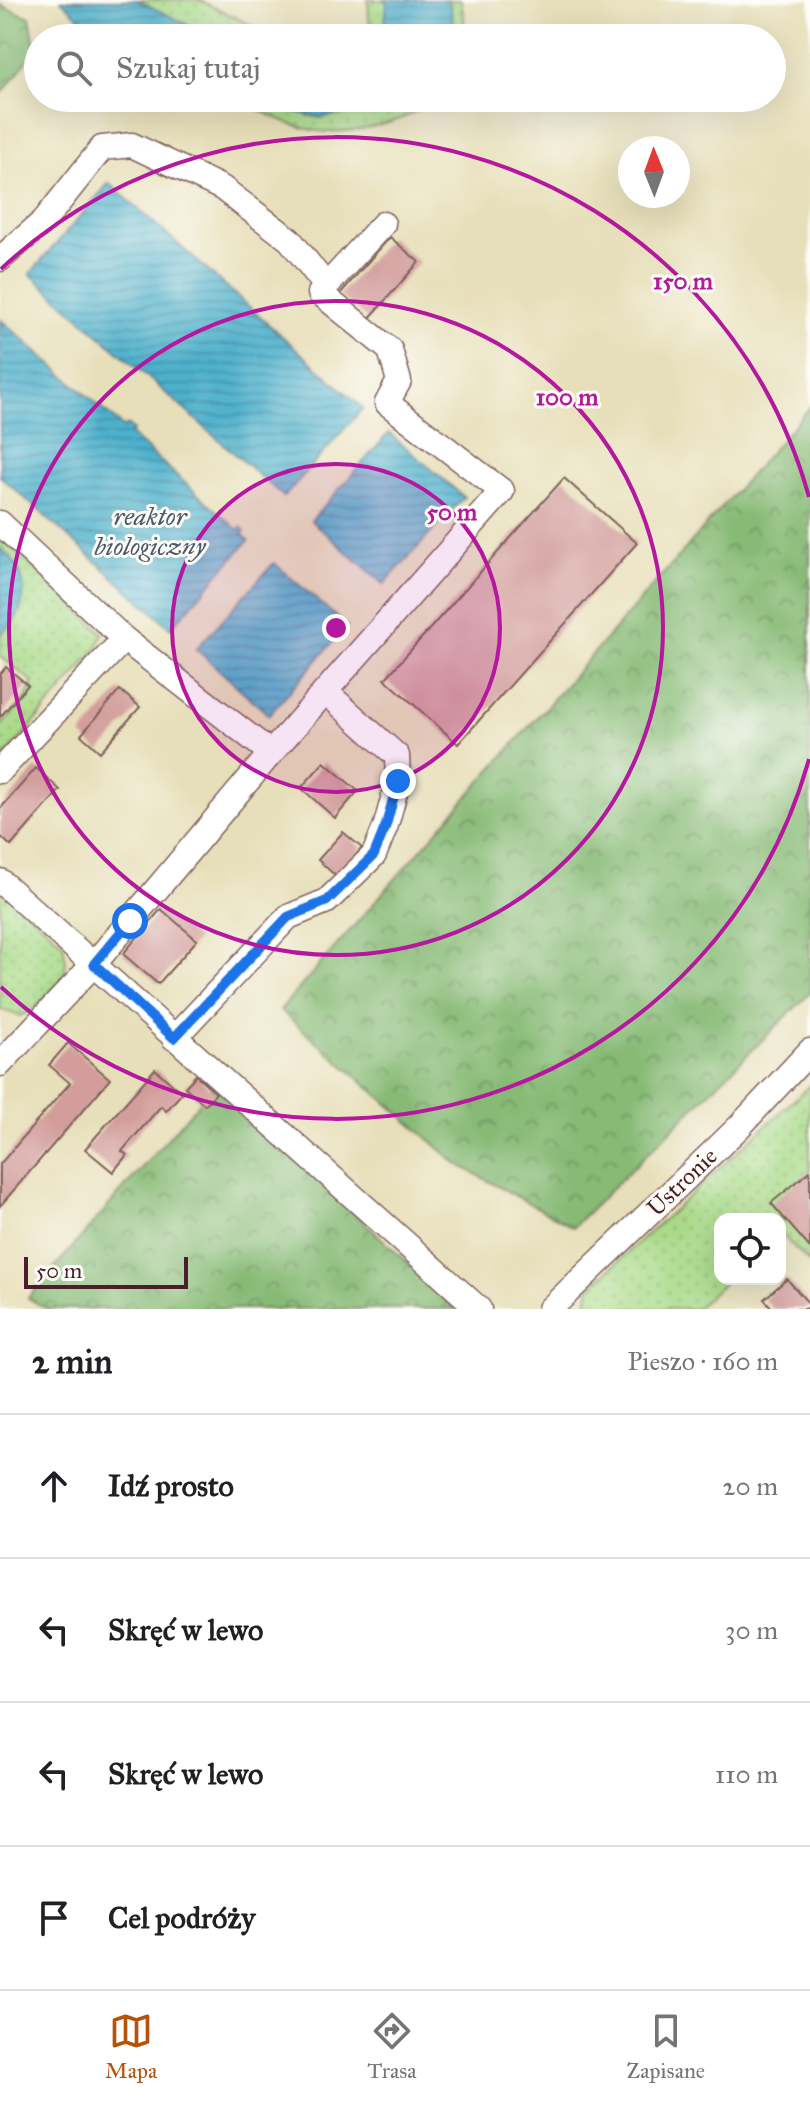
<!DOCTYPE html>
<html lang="pl">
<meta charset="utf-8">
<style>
:root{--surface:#fff;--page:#f2f2f2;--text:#202124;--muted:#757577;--line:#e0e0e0;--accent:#b45309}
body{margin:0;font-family:"IM FELL Great Primer",serif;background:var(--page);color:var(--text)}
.controls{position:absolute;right:24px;bottom:24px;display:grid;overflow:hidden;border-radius:16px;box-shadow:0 8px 32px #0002}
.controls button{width:72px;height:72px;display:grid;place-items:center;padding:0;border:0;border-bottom:2px solid var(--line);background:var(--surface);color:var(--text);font:40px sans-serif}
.compass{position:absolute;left:618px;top:136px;width:72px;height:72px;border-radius:50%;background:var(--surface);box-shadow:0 8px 32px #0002;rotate:359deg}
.scale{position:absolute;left:24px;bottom:20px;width:164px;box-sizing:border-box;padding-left:8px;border:4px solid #4a1f2b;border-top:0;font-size:22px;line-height:28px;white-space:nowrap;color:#4a1f2b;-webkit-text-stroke:6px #fdfcf7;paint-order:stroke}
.stop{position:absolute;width:24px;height:24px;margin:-18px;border:6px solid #1a73e8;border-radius:50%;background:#fff}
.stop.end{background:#1a73e8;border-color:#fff;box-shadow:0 2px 8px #0008}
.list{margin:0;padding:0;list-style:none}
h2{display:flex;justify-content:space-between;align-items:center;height:104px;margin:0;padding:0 32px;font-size:34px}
h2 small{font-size:26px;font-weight:400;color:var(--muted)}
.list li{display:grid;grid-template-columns:52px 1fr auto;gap:24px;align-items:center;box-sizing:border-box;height:144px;padding:0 32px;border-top:2px solid var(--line)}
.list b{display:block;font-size:30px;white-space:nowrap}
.list em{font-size:26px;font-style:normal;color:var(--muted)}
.icon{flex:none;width:44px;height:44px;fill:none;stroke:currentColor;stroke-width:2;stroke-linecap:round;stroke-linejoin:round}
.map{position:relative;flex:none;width:810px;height:1309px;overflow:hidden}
.search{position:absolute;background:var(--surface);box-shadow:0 8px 32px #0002;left:24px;right:24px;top:24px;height:88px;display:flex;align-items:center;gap:20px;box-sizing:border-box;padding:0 28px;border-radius:44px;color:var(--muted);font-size:30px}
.sheet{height:680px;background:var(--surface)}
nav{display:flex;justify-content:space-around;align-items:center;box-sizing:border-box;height:112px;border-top:2px solid var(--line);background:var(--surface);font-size:22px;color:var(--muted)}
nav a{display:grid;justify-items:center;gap:4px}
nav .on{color:var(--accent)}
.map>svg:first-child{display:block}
.green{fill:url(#green-dots);stroke:#7a7c5a;stroke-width:2}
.forest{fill:url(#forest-crowns);stroke:#686c50;stroke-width:2}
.water{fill:url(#water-rules);stroke:#4c687c;stroke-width:2}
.building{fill:#d29d9b}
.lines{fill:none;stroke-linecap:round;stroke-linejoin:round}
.minor-casing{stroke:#81625d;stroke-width:27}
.minor{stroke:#fff;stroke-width:24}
.route{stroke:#1a73e8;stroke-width:10}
.ring{fill:none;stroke:#b5179e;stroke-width:4}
.labels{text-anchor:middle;stroke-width:6;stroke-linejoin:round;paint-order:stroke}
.street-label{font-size:24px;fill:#4a1f2b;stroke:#fdfcf7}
.water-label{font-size:26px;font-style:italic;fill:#4b596b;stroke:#fdfcf7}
.centre{fill:#b5179e;stroke:#fdfcf7;stroke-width:4}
.ring-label{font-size:24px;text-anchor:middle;font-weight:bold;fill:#b5179e;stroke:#fdfcf7;stroke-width:6;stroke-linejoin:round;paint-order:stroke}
</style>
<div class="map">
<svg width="810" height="1309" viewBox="0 0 810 1309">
<defs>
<pattern id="green-dots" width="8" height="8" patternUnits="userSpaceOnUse" patternTransform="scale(2)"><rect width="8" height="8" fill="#a9da89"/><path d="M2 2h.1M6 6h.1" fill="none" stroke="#93bb76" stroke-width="1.8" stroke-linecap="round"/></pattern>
<pattern id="forest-crowns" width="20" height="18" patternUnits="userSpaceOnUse" patternTransform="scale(2)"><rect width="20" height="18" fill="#86ba75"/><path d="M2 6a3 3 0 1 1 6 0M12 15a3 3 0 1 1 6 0" fill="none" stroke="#709760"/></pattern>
<pattern id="water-rules" width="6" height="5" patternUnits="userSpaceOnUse" patternTransform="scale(2)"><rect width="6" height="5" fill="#4db1cc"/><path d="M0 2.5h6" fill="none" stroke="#428fa6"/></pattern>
</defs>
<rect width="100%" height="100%" fill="#fdfcf7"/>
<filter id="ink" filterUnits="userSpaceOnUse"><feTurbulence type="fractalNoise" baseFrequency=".0125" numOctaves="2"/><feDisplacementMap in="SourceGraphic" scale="16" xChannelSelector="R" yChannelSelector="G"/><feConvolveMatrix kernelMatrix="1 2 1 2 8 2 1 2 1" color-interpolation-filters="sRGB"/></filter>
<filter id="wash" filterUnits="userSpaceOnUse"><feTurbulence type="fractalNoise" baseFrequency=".006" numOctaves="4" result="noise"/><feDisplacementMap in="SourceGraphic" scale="32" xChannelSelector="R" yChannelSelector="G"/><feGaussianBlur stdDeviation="1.8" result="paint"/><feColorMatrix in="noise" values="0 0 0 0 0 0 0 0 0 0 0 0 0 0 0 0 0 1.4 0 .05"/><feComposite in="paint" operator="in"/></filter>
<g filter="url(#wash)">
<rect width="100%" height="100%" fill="#e7dfb9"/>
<g class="green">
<path d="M 69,0 L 199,0 L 279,38 L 106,38 Z"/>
<path d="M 368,0 L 461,0 L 467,38 L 366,38 L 370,35 Z"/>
<path d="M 237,98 L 434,98 C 411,123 350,135 318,131 C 289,127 262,111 237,98 Z"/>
<path d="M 0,536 L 103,633 L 96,651 L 0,762 L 0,727 L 26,698 L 33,682 L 0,656 L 6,553 L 0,549 Z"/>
<path d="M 0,888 L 63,943 L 66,962 L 64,976 L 33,1010 L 20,1016 L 0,1009 Z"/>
<path d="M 810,1085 L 810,1263 L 780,1233 L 780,1219 L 720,1219 L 720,1279 L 727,1279 L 696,1309 L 586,1309 L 590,1287 Z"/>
</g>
<g class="forest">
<path d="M 0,5 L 30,17 L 36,49 L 0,96 Z"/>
<path d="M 810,407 L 810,993 L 573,1227 L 457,1164 L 280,1010 Z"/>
<path d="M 217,1082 L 456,1309 L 47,1309 L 28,1298 Z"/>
</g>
<g class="water">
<path d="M 61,0 L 137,0 L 215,38 L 101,38 Z"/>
<path d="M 385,0 L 447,0 L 450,5 L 456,38 L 383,38 L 387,4 Z"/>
<path d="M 240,98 L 395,98 L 378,107 L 320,118 Z"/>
<path d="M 109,183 L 363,408 L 284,497 L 30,274 Z"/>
<path d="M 0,319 L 124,428 L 127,425 L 133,430 L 130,433 L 140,443 L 238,530 L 241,527 L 245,531 L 242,534 L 249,540 L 171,628 L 0,476 Z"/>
<path d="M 389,433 L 464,497 L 384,584 L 311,521 Z"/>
<path d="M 0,549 C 32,569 31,613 0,634 Z"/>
<path d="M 274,563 L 347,626 L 269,715 L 196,649 Z"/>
</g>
<g id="blocks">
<g class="building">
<path d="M 390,237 L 419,262 L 368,320 L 339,295 Z"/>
<path d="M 564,478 L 637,543 L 458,744 L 385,679 Z"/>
<path d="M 6,667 L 28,685 L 0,717 L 0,674 Z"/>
<path d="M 120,690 L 140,707 L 100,752 L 81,735 Z"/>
<path d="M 324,762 L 358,791 L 335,818 L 301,788 Z"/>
<path d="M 36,768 L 60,790 L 11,846 L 0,836 L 0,809 Z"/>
<path d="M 343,832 L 362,848 L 337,877 L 318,860 Z"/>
<path d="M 161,909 L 197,940 L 158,984 L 123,954 Z"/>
<path d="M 68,1043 L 110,1079 L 0,1206 L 0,1164 L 70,1083 L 49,1065 Z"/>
<path d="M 155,1069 L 182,1093 L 166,1111 L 161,1106 L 122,1151 L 127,1155 L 113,1172 L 85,1149 Z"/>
<path d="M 196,1075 L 216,1093 L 205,1105 L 185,1087 Z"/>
<path d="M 810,1171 L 810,1248 L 771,1203 Z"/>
<path d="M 787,1279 L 810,1305 L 806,1309 L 773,1309 L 764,1299 Z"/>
</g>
</g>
</g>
<g filter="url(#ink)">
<use href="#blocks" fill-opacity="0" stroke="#81625d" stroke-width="2"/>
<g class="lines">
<g class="minor-casing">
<g id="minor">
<path d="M 0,259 L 44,221 L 102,148 L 132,145 L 222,188 L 290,240 L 326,286"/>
<path d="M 0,523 L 124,639"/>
<path d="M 0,771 L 124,639 L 271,753"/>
<path d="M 0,881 L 479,1309"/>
<path d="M 174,1038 L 288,917 L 327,901 L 374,855 L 386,825 L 398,781 L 397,756 L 327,693"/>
<path d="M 0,1064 L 94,964 L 271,753 L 502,491 L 387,403 L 399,381 L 390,350 L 320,293 L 383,224"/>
<path d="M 550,1309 L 739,1127 L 810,1051"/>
</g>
</g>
<use href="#minor" class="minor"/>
</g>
</g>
<g class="lines" filter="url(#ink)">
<path class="route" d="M 130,921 L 94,964 L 174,1038 L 288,917 L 327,901 L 374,855 L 386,825 L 398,781"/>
</g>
<circle cx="336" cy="628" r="164" fill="#b5179e" fill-opacity=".12"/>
<g class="ring">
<circle cx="336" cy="628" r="164"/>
<circle cx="336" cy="628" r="327"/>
<path d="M809 759A491 491 0 0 1 1 987M1 269A491 491 0 0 1 809 497"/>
</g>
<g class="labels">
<g class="street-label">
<text transform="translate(682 1182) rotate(-44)" y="8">Ustronie</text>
</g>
<g class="water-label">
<text x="150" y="525">reaktor<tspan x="150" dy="30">biologiczny</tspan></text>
</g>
</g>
<circle cx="336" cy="628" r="12" class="centre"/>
<g class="ring-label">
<text x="683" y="289">150 m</text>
<text x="567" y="405">100 m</text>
<text x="452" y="520">50 m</text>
</g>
</svg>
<div class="controls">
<button><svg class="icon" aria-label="locate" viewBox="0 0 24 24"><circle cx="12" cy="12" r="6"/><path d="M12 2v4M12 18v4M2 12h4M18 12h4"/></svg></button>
</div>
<svg class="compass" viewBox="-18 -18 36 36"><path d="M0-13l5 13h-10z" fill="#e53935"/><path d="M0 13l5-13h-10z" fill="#757577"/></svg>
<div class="scale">50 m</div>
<div class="stop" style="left:130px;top:921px"></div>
<div class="stop end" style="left:398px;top:781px"></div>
<div class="search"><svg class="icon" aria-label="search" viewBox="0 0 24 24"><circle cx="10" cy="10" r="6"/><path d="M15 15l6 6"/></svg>Szukaj tutaj</div>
</div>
<section class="sheet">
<h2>2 min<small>Pieszo · 160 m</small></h2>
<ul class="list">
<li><svg class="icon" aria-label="ahead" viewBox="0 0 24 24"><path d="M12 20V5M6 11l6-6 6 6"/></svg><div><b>Idź prosto</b></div><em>20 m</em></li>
<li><svg class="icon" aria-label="left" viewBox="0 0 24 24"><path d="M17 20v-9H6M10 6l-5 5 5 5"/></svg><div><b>Skręć w lewo</b></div><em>30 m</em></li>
<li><svg class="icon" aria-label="left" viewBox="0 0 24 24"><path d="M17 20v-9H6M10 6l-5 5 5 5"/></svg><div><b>Skręć w lewo</b></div><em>110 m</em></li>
<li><svg class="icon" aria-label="arrive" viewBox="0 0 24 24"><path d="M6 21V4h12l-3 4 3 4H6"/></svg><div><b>Cel podróży</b></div></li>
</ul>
</section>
<nav>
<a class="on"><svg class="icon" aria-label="map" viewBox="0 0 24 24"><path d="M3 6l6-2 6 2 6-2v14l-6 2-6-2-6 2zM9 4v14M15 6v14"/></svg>Mapa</a>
<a><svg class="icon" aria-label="directions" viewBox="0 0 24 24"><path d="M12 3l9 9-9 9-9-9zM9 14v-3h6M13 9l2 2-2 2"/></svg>Trasa</a>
<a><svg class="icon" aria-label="saved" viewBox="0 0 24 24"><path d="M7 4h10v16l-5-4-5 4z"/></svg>Zapisane</a>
</nav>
